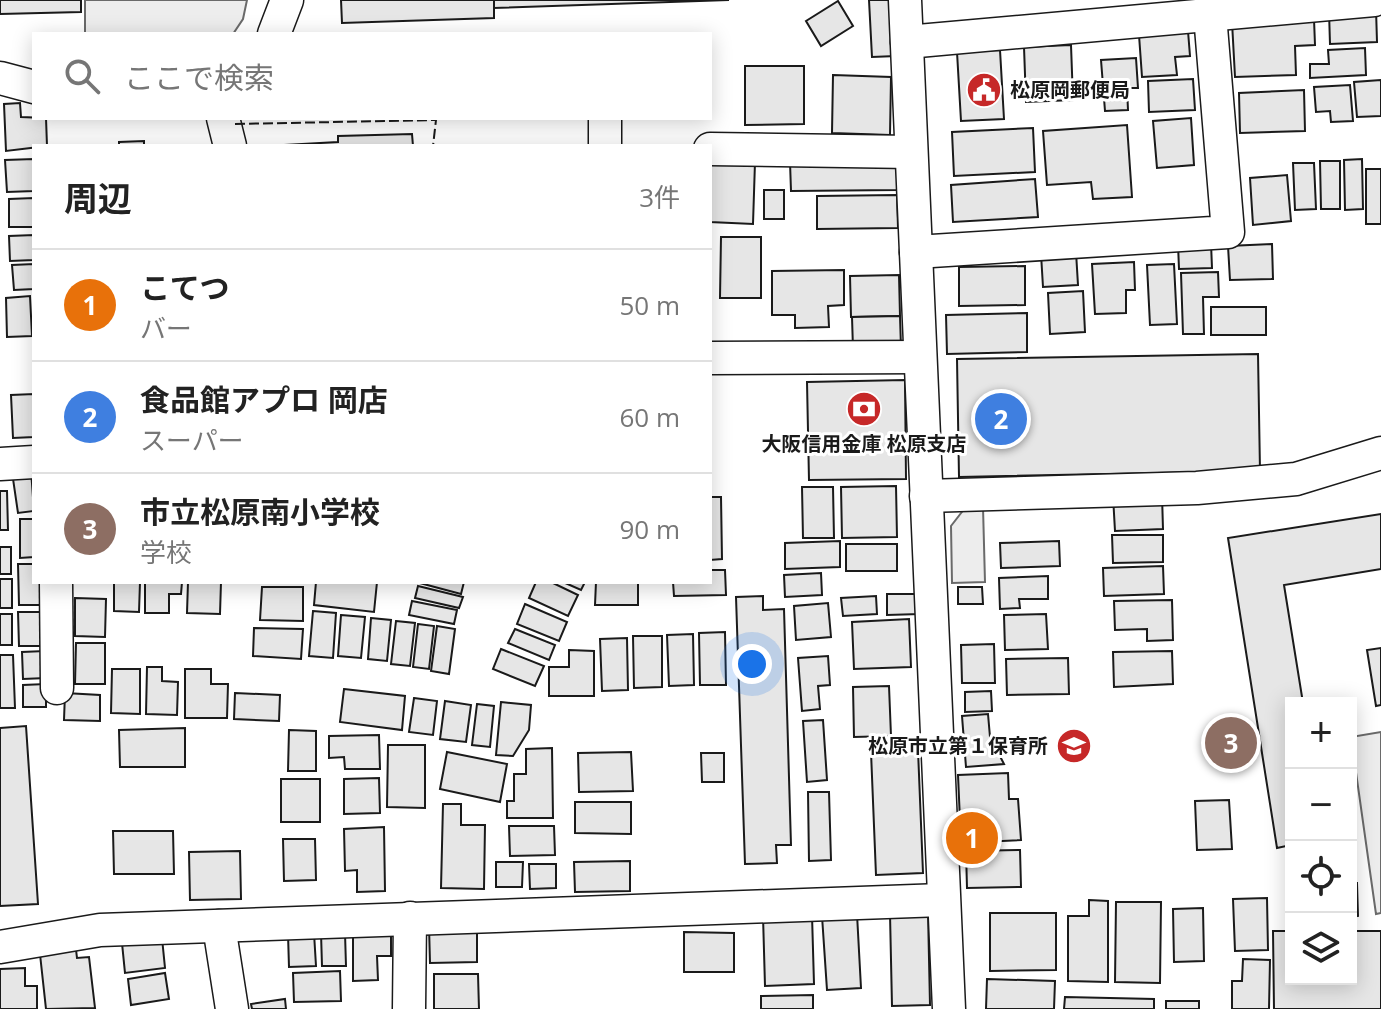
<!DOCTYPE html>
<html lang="ja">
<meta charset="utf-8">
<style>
:root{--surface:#fff;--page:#f6f6f6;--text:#222;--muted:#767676;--line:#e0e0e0;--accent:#ea580c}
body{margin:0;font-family:"Open Sans","Noto Sans JP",sans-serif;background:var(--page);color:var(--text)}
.controls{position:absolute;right:24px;bottom:24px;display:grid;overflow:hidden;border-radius:0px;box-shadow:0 4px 20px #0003}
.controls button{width:72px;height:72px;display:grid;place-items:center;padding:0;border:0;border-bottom:2px solid var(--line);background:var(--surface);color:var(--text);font:40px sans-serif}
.you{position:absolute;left:752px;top:664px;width:28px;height:28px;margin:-20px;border:6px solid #fff;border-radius:50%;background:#1a73e8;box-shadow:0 0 0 12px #1a73e833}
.badge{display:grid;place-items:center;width:52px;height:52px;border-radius:50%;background:var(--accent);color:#fff;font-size:26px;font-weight:700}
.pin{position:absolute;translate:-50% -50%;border:4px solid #fff;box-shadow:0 2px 8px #0006}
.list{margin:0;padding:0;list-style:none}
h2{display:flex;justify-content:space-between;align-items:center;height:104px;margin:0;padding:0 32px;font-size:34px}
h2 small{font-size:26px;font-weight:400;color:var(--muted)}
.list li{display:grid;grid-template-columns:52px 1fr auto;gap:24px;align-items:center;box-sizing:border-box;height:112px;padding:0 32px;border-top:2px solid var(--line)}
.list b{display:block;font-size:30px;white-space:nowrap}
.list p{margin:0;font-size:26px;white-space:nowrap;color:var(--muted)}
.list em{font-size:26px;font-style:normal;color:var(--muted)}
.icon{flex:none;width:44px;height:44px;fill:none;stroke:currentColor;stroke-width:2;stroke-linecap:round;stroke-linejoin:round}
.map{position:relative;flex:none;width:1381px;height:1009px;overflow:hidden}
.search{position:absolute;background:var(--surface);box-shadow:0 4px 20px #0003;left:32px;top:32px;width:680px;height:88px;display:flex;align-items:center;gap:20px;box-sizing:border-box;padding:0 28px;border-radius:0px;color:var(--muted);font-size:30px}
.panel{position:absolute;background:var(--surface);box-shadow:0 4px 20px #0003;left:32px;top:144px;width:680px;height:440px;border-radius:0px}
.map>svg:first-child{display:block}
.built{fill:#ededed;stroke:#6a6a6a;stroke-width:2}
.building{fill:#e6e6e6;stroke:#1a1a1a;stroke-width:2}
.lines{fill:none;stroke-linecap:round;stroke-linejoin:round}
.minor-casing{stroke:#1a1a1a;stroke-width:35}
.minor{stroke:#fff;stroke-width:32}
.fence{stroke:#1a1a1a;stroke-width:2;stroke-dasharray:10 4;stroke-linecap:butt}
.labels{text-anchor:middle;stroke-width:6;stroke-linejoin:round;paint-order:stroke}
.poi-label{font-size:20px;font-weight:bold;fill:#1a1a1a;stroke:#fff;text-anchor:start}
</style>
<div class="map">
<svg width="1381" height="1009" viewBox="0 0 1381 1009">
<rect width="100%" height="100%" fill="#fff"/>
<g class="built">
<path d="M 85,0 L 247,0 L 243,19 L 233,34 L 85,34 Z"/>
<path d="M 983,507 L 985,582 L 952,583 L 951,526 L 965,508 Z"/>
<path d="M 1381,732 L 1381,913 L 1376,914 L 1351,737 Z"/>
</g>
<g class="building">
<path d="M 0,0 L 81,0 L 81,12 L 0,14 Z"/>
<path d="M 341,0 L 494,0 L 494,18 L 342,23 Z"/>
<path d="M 494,0 L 729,0 L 494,8 Z"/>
<path d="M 869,0 L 893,0 L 896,56 L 872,57 Z"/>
<path d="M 838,1 L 853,26 L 821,46 L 806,21 Z"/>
<path d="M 1376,9 L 1377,42 L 1330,44 L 1329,11 Z"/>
<path d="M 1314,19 L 1315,45 L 1295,46 L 1296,75 L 1235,77 L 1232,22 Z"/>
<path d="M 1188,31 L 1190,56 L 1175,57 L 1177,75 L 1142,77 L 1139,35 Z"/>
<path d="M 1071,45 L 1073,100 L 1026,102 L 1024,47 Z"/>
<path d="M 1365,48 L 1366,75 L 1310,78 L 1310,64 L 1329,64 L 1328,50 Z"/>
<path d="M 1000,50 L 1004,119 L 961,121 L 957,52 Z"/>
<path d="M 1136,58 L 1138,88 L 1127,88 L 1128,110 L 1105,111 L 1101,60 Z"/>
<path d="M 745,66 L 804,66 L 804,124 L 745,125 Z"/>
<path d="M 833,75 L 891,77 L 890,135 L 832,133 Z"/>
<path d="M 1193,79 L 1195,110 L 1149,112 L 1148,81 Z"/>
<path d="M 1381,80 L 1381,116 L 1357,117 L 1354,82 Z"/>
<path d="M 1350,85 L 1353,121 L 1331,122 L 1330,111 L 1316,112 L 1314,87 Z"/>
<path d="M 1304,90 L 1305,131 L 1240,133 L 1239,93 Z"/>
<path d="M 20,103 L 21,117 L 46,118 L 47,146 L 6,151 L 4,104 Z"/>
<path d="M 1191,118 L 1194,165 L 1157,168 L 1153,121 Z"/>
<path d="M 1127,125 L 1132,197 L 1093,199 L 1091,182 L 1047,185 L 1043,131 Z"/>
<path d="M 1033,128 L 1035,172 L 954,176 L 952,132 Z"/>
<path d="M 412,134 L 413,146 L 266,146 L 338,142 L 338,136 Z"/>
<path d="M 144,141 L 144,146 L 119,146 L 119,142 Z"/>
<path d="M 34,159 L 34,191 L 7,192 L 5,160 Z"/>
<path d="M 1362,159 L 1363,209 L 1345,210 L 1344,160 Z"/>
<path d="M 710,161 L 755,162 L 753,224 L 710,222 Z"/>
<path d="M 898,161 L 898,190 L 791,191 L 790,162 Z"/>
<path d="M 1320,161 L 1340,161 L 1340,209 L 1321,209 Z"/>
<path d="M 1293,163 L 1314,163 L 1316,209 L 1295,210 Z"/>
<rect x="1366" y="169" width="15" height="55"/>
<path d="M 1287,175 L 1291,221 L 1253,225 L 1250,178 Z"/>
<path d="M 1035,179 L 1038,217 L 953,222 L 951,185 Z"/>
<rect x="764" y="190" width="20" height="29"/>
<path d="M 897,195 L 898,228 L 817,229 L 817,196 Z"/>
<path d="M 34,198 L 34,227 L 9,227 L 9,199 Z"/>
<path d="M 34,235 L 34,260 L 10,261 L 9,236 Z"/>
<path d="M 721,237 L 761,237 L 761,298 L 720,298 Z"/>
<path d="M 1211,243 L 1212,268 L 1179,269 L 1178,244 Z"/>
<path d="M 1272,244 L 1273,279 L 1230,280 L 1228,246 Z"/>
<path d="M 1076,252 L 1078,285 L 1043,287 L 1041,254 Z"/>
<path d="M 1134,262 L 1135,290 L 1126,290 L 1126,313 L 1095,314 L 1092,264 Z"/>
<path d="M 34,264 L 34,289 L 14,290 L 12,265 Z"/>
<path d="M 1174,264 L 1177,324 L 1150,325 L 1147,265 Z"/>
<path d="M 1025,266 L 1025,305 L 959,306 L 959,267 Z"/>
<path d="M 844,270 L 844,305 L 828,306 L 829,327 L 795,328 L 795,315 L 772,315 L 772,271 Z"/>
<path d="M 1218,272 L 1219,297 L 1203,297 L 1204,334 L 1183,334 L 1181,273 Z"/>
<path d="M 899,275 L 900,316 L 851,317 L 850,276 Z"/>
<path d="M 1083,291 L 1085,332 L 1050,334 L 1048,293 Z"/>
<path d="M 30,296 L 32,336 L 7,337 L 6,298 Z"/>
<rect x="1211" y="307" width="55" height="28"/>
<path d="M 1027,313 L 1027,352 L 947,354 L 946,315 Z"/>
<path d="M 900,316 L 901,348 L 853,349 L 852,317 Z"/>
<path d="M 1258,354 L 1260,471 L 959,477 L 957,359 Z"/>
<path d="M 905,380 L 906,479 L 809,480 L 807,382 Z"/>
<path d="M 34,394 L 34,437 L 13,438 L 11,395 Z"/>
<path d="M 31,470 L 34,511 L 18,513 L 12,472 Z"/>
<path d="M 896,486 L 897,537 L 842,538 L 841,487 Z"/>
<path d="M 802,487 L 833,487 L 834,538 L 803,538 Z"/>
<path d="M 0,491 L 7,491 L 8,530 L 0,530 Z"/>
<path d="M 1162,495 L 1163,529 L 1115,531 L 1113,496 Z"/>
<path d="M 710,497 L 721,497 L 722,559 L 710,560 Z"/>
<path d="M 1381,514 L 1381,569 L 1284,585 L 1303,703 L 1291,703 L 1291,845 L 1277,848 L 1228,538 Z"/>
<path d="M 20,519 L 34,519 L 34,557 L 20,558 Z"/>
<path d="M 1112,535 L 1163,535 L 1163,562 L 1113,563 Z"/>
<path d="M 840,541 L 840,567 L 785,569 L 785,543 Z"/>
<path d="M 1059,541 L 1060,566 L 1001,568 L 1000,543 Z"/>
<rect x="846" y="544" width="51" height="27"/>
<rect x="0" y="547" width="11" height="27"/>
<path d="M 18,564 L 34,564 L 34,582 L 42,582 L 42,605 L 19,605 Z"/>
<path d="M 1163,566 L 1164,594 L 1104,596 L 1103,568 Z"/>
<path d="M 710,570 L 725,570 L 726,595 L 674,596 L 673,582 L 710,582 Z"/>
<path d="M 821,573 L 822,595 L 785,597 L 784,575 Z"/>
<path d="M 1048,576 L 1048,599 L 1019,599 L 1020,608 L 1000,609 L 999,578 Z"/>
<rect x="0" y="579" width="12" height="29"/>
<path d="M 114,582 L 140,582 L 139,612 L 114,611 Z"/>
<path d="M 145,582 L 182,582 L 181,594 L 169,594 L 169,613 L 145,613 Z"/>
<path d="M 188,582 L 221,582 L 220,614 L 187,613 Z"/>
<path d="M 316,582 L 377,582 L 374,612 L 314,605 Z"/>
<path d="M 416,582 L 464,582 L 461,594 Z"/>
<path d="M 536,582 L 551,582 L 578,595 L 568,616 L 529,598 Z"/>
<path d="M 563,582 L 585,582 L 581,590 Z"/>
<path d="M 596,582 L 638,582 L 638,605 L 595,605 Z"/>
<path d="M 418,586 L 463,597 L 459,608 L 415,598 Z"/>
<path d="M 262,587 L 303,587 L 303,621 L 260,620 Z"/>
<path d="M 958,587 L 982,587 L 983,604 L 958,604 Z"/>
<path d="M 887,594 L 920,594 L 920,614 L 887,615 Z"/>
<path d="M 763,596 L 763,610 L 784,609 L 791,845 L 776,845 L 777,863 L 745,864 L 736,597 Z"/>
<path d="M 876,596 L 877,614 L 843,616 L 841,598 Z"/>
<path d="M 75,598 L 106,599 L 105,637 L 75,636 Z"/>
<path d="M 1172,600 L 1173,640 L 1147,641 L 1147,629 L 1115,630 L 1114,601 Z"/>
<path d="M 412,601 L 457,610 L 454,624 L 409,615 Z"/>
<path d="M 828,603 L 831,637 L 796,640 L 794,606 Z"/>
<path d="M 525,604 L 567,622 L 559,641 L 517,624 Z"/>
<path d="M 313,611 L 336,613 L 333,658 L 309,656 Z"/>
<path d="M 18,612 L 42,612 L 44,646 L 19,646 Z"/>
<rect x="0" y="614" width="12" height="31"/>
<path d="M 1046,614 L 1048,649 L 1005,650 L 1004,615 Z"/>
<path d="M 341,615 L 365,617 L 361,658 L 338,656 Z"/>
<path d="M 371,618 L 391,620 L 387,661 L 368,659 Z"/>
<path d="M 909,619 L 911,667 L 854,669 L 852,622 Z"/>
<path d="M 396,621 L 415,623 L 410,666 L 391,664 Z"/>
<path d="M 418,624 L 434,626 L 429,669 L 413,667 Z"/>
<path d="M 437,626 L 455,629 L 449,674 L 431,671 Z"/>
<path d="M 254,628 L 303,629 L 301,659 L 253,656 Z"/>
<path d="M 515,629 L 555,645 L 549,660 L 508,643 Z"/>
<path d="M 725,632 L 726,685 L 700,685 L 699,633 Z"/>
<path d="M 693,634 L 694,685 L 669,686 L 667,635 Z"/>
<path d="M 633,636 L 662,636 L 662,687 L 634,688 Z"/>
<path d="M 627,638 L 628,690 L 602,691 L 600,639 Z"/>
<path d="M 76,643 L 105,643 L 105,684 L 75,684 Z"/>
<path d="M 994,644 L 995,683 L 962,683 L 961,645 Z"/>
<path d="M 1381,648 L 1381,705 L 1376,706 L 1367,650 Z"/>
<path d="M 501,649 L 544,666 L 535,686 L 493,669 Z"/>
<path d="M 569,650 L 594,651 L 594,696 L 549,696 L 549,667 L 569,667 Z"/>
<path d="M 45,651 L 46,678 L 23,679 L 22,652 Z"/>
<path d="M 1172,651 L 1173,684 L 1114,687 L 1113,652 Z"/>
<path d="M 0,655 L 13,655 L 15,708 L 0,708 Z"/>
<path d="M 828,656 L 830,685 L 818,686 L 820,709 L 802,711 L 798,658 Z"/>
<path d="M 1068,658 L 1069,694 L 1007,695 L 1006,659 Z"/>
<path d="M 147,667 L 162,667 L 162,681 L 178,682 L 177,715 L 146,714 Z"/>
<path d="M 112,669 L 140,669 L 140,714 L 111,713 Z"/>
<path d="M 185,669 L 211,669 L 211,684 L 228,684 L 227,718 L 185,718 Z"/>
<path d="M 46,684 L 46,707 L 23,707 L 23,685 Z"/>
<path d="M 889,686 L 891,736 L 854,737 L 853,687 Z"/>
<path d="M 344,689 L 405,696 L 402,730 L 340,722 Z"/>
<path d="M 991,691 L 992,711 L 965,712 L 965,692 Z"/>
<path d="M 65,693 L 100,695 L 100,721 L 64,720 Z"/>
<path d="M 235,693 L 280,695 L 279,721 L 234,719 Z"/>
<path d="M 414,698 L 437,701 L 433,735 L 409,732 Z"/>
<path d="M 445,701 L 471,705 L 466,742 L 440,739 Z"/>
<path d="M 501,702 L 531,705 L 529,730 L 513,756 L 496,755 Z"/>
<path d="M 477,704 L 494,706 L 490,747 L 472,745 Z"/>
<path d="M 988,714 L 990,737 L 1004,764 L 966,767 L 962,716 Z"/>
<path d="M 823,720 L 827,780 L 807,782 L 803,721 Z"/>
<path d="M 26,726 L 38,904 L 0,906 L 0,728 Z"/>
<path d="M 185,728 L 185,767 L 120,767 L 119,730 Z"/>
<path d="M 289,730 L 316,731 L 316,771 L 288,771 Z"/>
<path d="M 379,735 L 380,769 L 345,769 L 344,757 L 329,758 L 329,736 Z"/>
<path d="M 388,745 L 425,745 L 425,808 L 387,807 Z"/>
<path d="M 552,748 L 553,818 L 507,818 L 507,801 L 514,801 L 514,774 L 526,774 L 526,749 Z"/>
<path d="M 918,750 L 923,873 L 876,875 L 871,752 Z"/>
<path d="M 447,752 L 507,764 L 500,802 L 440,789 Z"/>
<path d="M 631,752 L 633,791 L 579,792 L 578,753 Z"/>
<path d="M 701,753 L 724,753 L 724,782 L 702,782 Z"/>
<path d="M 1008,773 L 1009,799 L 1018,799 L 1021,840 L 961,843 L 958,775 Z"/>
<path d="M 379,778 L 380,813 L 344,814 L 344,779 Z"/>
<rect x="281" y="779" width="39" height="43"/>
<path d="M 808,792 L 829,792 L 831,860 L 809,861 Z"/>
<path d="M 1229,800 L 1232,849 L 1197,850 L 1195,801 Z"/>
<path d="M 575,802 L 631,802 L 631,834 L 575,833 Z"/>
<path d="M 443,804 L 461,804 L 461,825 L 485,825 L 484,889 L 441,888 Z"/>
<path d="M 509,826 L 554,826 L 555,855 L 510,856 Z"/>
<path d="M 384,827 L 385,891 L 357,892 L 357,870 L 345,871 L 344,829 Z"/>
<path d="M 113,831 L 173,831 L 174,874 L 114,874 Z"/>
<path d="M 283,839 L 315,839 L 316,880 L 284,881 Z"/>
<path d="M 1020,850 L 1021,887 L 967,888 L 966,851 Z"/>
<path d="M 240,851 L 241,899 L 190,900 L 189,852 Z"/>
<path d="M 630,861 L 630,891 L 575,892 L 574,862 Z"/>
<path d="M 496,862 L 523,862 L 522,887 L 496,887 Z"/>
<path d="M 529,864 L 556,864 L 556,888 L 530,889 Z"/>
<path d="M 1351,883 L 1357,883 L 1358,916 L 1351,917 Z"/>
<path d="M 1267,898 L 1268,950 L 1235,951 L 1233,899 Z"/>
<path d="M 1089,900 L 1108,901 L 1108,982 L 1068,981 L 1068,916 L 1089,916 Z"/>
<path d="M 1116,902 L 1161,902 L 1160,983 L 1115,982 Z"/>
<path d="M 1203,908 L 1204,961 L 1174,962 L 1173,909 Z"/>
<path d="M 928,912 L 930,1005 L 892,1006 L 890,914 Z"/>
<path d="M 990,913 L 1056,913 L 1056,970 L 990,971 Z"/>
<path d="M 857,914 L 861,988 L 827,990 L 822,916 Z"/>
<path d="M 812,915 L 814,984 L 765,986 L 763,916 Z"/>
<path d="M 429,926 L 477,926 L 477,962 L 430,963 Z"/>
<path d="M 353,930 L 391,930 L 391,956 L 377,956 L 378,980 L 353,981 Z"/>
<path d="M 1273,931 L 1291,931 L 1291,979 L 1351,979 L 1351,931 L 1381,931 L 1381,1009 L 1274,1009 Z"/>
<path d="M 684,932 L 734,933 L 734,972 L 684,972 Z"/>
<path d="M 314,933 L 316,966 L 289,967 L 288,934 Z"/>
<path d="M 321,933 L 345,933 L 346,966 L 322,966 Z"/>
<path d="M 162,938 L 165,968 L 125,973 L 122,943 Z"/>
<path d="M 75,941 L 77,958 L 89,957 L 95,1008 L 46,1009 L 39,945 Z"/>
<path d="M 1243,959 L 1270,960 L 1269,1009 L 1232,1009 L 1232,981 L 1242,981 Z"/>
<path d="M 25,968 L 25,986 L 37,986 L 37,1009 L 0,1009 L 0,969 Z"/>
<path d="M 340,971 L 341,1001 L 294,1002 L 293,973 Z"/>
<path d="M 165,973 L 169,999 L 131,1005 L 128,979 Z"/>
<path d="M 434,974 L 478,974 L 479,1009 L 434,1009 Z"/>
<path d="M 987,979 L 1055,981 L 1054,1009 L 986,1009 Z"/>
<path d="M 813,995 L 813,1009 L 761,1009 L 761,996 Z"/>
<path d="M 1065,997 L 1154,999 L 1154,1009 L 1064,1009 Z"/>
<path d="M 285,999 L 286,1009 L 252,1009 L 251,1004 Z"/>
<rect x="1166" y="1001" width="33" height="8"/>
</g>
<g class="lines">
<g class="minor-casing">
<g id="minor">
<path d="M 905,0 L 949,1009"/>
<path d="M 274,34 L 287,0"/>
<path d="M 907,42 L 1374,0"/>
<path d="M 0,78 L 34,87"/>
<path d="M 223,118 L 230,146"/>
<path d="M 605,146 L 605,118"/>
<path d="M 710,149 L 911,152"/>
<path d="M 916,252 L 1228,232 L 1210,15"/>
<path d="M 710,358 L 920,357"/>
<path d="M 0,464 L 34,462"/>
<path d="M 926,496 L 1197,488 L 1296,479 L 1381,453"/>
<path d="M 56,582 L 57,688"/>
<path d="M 219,926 L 232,1009"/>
<path d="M 0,947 L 100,930 L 942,900"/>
<path d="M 409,1009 L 410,918"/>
</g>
</g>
<use href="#minor" class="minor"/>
<path class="fence" d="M 235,124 L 436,120 L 433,146"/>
</g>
<defs>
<g id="civic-disc" transform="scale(1.8)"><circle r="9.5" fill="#c62828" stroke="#fff"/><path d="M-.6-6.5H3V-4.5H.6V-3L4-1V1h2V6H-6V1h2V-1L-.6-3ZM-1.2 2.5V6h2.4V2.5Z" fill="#fff"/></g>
<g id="bank-disc" transform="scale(1.8)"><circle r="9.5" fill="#c62828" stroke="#fff"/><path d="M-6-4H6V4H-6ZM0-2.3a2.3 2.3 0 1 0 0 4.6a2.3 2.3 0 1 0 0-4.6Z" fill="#fff"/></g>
<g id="school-disc" transform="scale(1.8)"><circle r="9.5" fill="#c62828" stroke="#fff"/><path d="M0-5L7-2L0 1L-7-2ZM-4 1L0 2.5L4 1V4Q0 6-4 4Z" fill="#fff"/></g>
</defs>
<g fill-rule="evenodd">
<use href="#civic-disc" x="984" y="90"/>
<use href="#bank-disc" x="864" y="409"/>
<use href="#school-disc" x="1074" y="746"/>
</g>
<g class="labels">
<g class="poi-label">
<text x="1010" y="97">松原岡郵便局</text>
<text x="864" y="451" text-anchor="middle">大阪信用金庫 松原支店</text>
<text x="1048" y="753" text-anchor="end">松原市立第１保育所</text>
</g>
</g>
</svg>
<div class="controls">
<button>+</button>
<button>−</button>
<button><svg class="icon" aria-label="locate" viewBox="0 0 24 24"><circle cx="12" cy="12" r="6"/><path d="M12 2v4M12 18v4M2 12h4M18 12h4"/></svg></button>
<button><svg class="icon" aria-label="layers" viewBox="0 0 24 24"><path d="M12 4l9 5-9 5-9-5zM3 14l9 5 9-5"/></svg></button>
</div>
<div class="you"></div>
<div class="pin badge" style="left:972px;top:838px;background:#e8710a">1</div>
<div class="pin badge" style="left:1001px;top:419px;background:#3f7fe0">2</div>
<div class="pin badge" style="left:1231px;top:743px;background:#8d6e63">3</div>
<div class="search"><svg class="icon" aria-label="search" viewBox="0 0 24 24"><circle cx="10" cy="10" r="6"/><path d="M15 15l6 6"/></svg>ここで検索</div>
<section class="panel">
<h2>周辺<small>3件</small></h2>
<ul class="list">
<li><span class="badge" style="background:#e8710a">1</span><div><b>こてつ</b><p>バー</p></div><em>50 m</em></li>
<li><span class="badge" style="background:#3f7fe0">2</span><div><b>食品館アプロ 岡店</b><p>スーパー</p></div><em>60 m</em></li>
<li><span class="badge" style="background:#8d6e63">3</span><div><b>市立松原南小学校</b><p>学校</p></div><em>90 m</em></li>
</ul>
</section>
</div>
